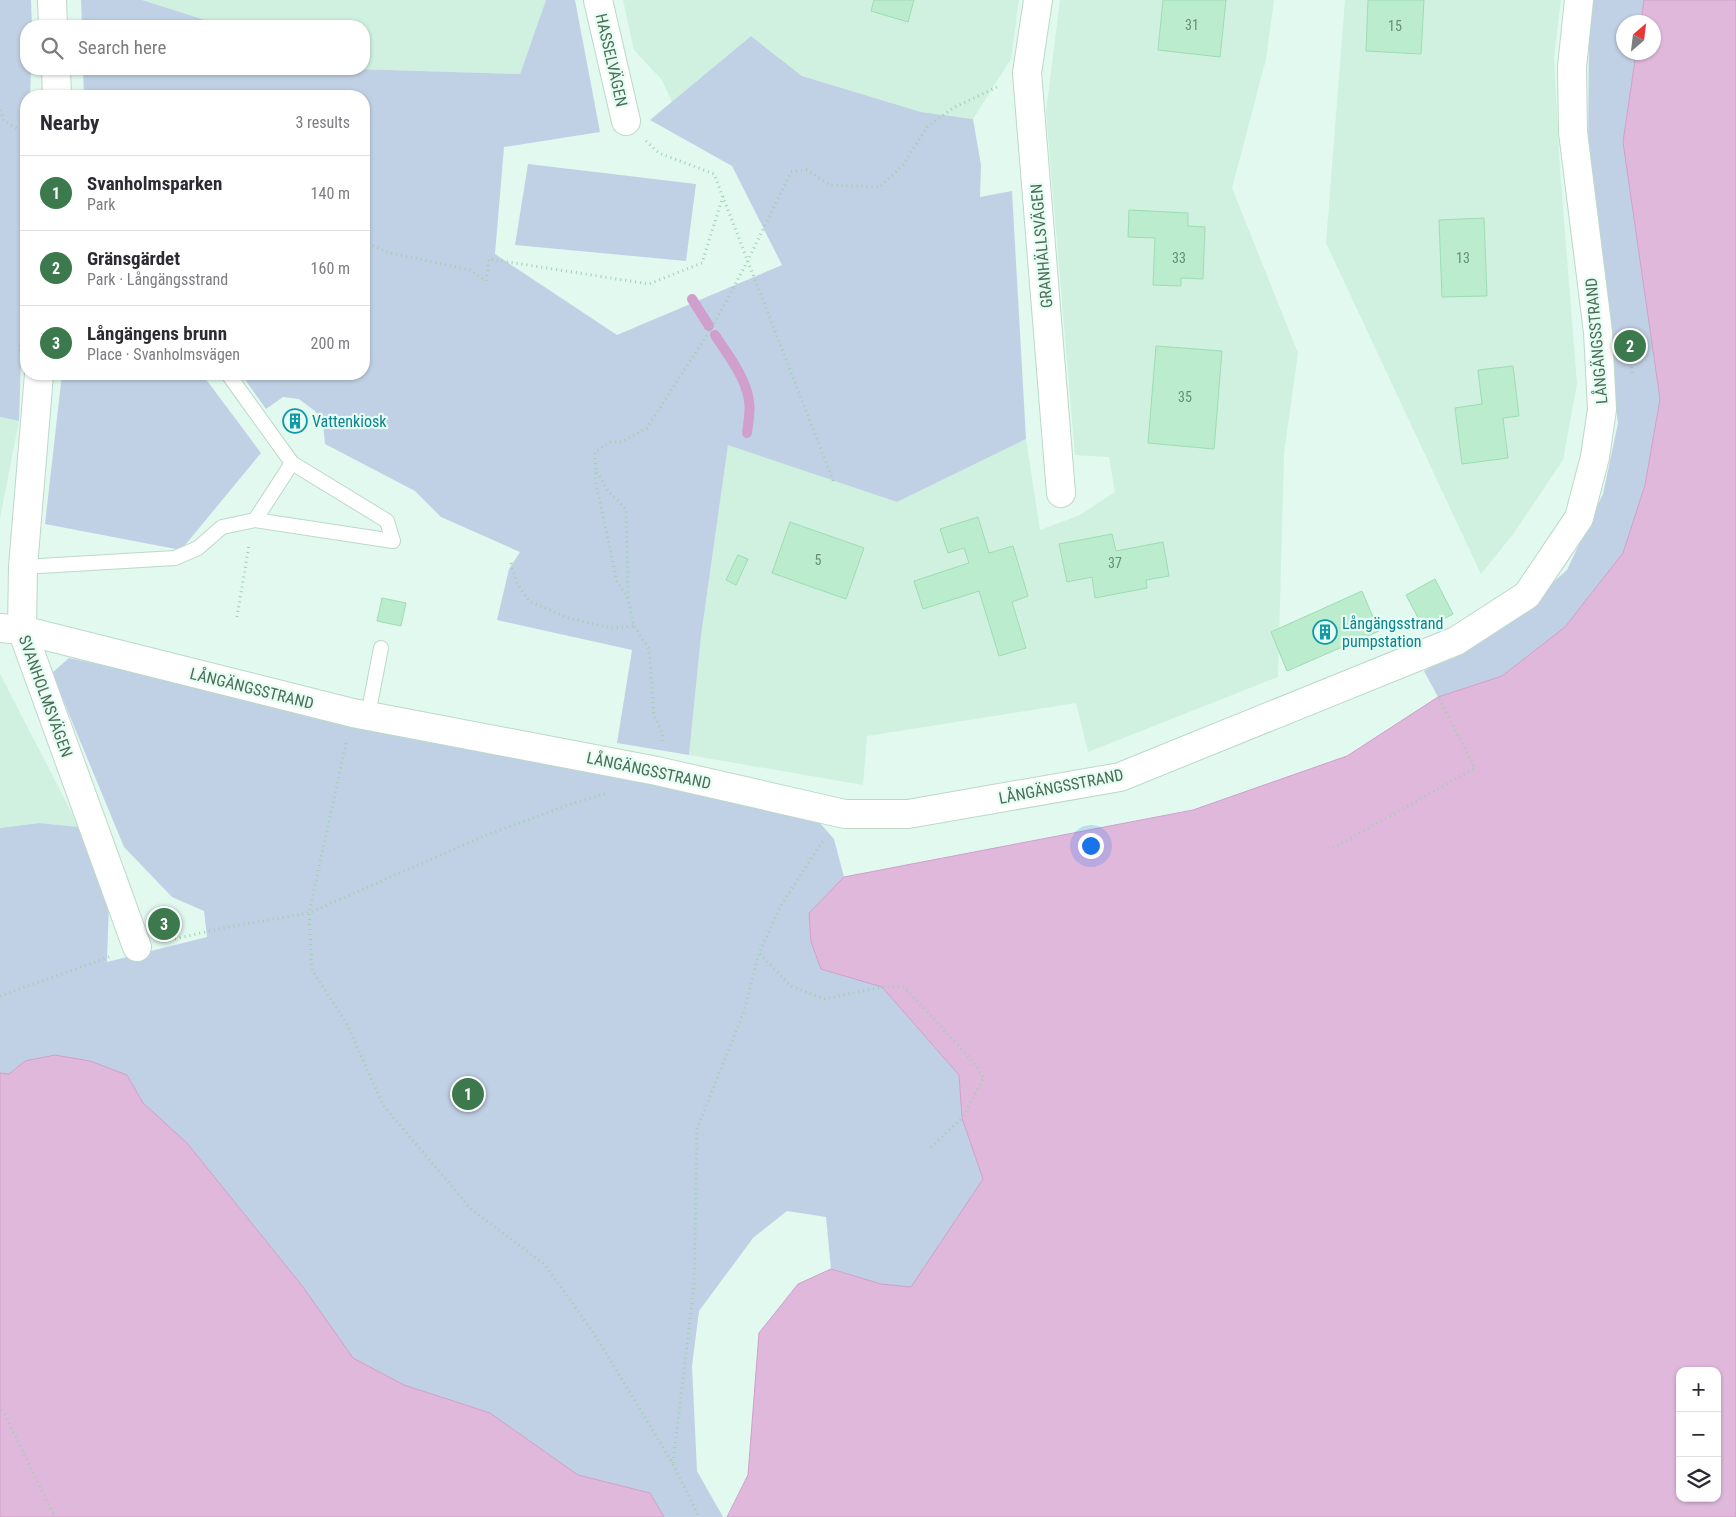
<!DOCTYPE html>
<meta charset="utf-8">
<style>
:root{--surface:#fff;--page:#f2f2f3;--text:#2b2b33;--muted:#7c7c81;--line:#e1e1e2;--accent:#3c794c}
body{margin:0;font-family:"Roboto Condensed",sans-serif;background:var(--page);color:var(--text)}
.controls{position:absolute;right:15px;bottom:15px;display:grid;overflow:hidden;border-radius:10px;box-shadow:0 1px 4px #0004}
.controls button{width:45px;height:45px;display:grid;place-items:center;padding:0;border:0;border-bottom:1px solid var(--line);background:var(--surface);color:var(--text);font:25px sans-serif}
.compass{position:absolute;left:1616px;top:15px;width:45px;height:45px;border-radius:50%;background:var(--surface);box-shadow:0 1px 4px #0004;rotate:28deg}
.you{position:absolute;left:1090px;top:845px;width:18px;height:18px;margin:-12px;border:4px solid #fff;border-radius:50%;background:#1a73e8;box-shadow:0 0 0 8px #1a73e833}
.badge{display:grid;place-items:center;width:32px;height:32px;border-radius:50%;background:var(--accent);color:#fff;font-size:16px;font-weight:700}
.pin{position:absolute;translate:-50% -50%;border:2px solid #fff;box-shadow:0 1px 5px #0006}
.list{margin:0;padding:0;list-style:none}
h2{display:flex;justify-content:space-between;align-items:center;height:65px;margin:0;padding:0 20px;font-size:21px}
h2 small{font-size:16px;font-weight:400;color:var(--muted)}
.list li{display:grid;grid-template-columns:32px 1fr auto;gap:15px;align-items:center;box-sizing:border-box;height:75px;padding:0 20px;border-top:1px solid var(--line)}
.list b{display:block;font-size:19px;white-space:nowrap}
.list p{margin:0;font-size:16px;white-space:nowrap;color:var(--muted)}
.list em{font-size:16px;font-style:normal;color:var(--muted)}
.icon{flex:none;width:28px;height:28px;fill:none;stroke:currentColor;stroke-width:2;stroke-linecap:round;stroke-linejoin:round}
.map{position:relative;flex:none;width:1736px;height:1517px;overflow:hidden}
.search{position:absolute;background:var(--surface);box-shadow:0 1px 4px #0004;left:20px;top:20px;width:350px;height:55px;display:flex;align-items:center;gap:12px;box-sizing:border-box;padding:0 18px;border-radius:20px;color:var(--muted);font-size:19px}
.panel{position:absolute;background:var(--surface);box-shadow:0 1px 4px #0004;left:20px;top:90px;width:350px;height:290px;border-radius:20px}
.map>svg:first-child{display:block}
.residential{fill:#d0f0e0}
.green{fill:#c1d1e5}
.water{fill:#e0b8dc;stroke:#d19fcb;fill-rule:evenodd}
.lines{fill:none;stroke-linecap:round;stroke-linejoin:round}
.stream{stroke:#d19fcb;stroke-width:10}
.building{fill:#bbeccd;stroke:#9dddb3}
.lane-casing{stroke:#bcd9c8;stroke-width:16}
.street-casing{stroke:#bcd9c8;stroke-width:30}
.path{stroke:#9fd0b0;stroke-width:3;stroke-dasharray:1 4;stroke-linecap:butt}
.lane{stroke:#fff;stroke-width:14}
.street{stroke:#fff;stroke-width:28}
.labels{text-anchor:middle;stroke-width:4.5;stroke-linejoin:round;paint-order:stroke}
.number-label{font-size:14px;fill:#678d74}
.street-label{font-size:16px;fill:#4b6d56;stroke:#e6fdf3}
.culture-label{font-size:16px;fill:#0d838f;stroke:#e6fdf3;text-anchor:start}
</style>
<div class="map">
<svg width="1736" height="1517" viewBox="0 0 1736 1517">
<rect width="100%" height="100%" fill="#e1f9ef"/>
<g class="residential">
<path d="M 142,0 L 546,0 L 520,74 L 359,69 L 356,69 L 364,69 L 364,26 L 224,26 Z"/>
<path d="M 623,0 L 1019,0 L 1011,59 L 973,119 L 921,112 L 802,76 L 751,36 L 672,102 L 662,80 L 634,50 Z"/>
<path d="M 1060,0 L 1274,0 L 1266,59 L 1232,188 L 1298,353 L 1284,453 L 1278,677 L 1088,752 L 1076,703 L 867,736 L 863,785 L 689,755 L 701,636 L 728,444 L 897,502 L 1026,439 L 1040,530 L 1080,515 L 1115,492 L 1109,457 L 1075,455 L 1046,112 Z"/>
<path d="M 1345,0 L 1561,0 L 1554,56 L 1560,170 L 1577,384 L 1563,460 L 1514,533 L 1481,574 L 1326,243 Z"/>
<path d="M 0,417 L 19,421 L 0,518 Z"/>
<path d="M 0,674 L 79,827 L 39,823 L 0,828 Z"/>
</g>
<g class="green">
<path d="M 0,0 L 31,0 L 32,26 L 26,26 L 26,69 L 31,69 L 30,96 L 26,96 L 26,202 L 19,421 L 0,417 Z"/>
<path d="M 81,0 L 142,0 L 224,26 L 82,26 Z"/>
<path d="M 546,0 L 575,0 L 600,132 L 504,147 L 495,254 L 617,335 L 782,265 L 732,166 L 650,120 L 751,36 L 802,76 L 921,112 L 973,119 L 981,165 L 980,197 L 1012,191 L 1026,439 L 897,502 L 728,445 L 701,636 L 689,755 L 617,743 L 632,650 L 497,620 L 509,569 L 520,552 L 441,517 L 415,491 L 325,444 L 323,423 L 315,411 L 299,399 L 283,397 L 266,409 L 241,374 L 364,374 L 364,96 L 84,96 L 83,69 L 356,69 L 520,74 Z"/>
<path d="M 1593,0 L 1644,0 L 1641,22 L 1624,22 L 1624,52 L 1636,53 L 1623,142 L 1660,399 L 1645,485 L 1623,553 L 1565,627 L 1502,676 L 1438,697 L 1424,671 L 1509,621 L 1567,570 L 1603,494 L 1618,423 L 1600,294 L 1588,163 L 1589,25 Z"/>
<path d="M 528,164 L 696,184 L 686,261 L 515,245 Z"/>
<path d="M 62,374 L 202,374 L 261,453 L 181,550 L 45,524 Z"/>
<path d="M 69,658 L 812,814 L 834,839 L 844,877 L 809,913 L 821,968 L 882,987 L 959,1075 L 962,1118 L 983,1179 L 911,1287 L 881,1284 L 831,1269 L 826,1217 L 787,1211 L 753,1238 L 699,1311 L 692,1366 L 697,1471 L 723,1517 L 664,1517 L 650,1493 L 578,1475 L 490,1413 L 404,1385 L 353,1358 L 303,1287 L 187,1143 L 143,1103 L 127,1075 L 25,1061 L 9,1074 L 0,1073 L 0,828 L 39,823 L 79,827 L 110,870 L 107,962 L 207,937 L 204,911 L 172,897 L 124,847 L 52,673 Z"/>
</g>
<g class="water">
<path d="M 1644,0 L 1736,0 L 1736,1517 L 727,1517 L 748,1475 L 759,1333 L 798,1284 L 831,1269 L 881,1284 L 911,1287 L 983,1179 L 962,1118 L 959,1075 L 882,987 L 821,969 L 811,942 L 809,913 L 844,877 L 1193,810 L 1347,756 L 1438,697 L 1502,676 L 1565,627 L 1623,553 L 1645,485 L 1660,399 L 1623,142 L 1636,53 L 1654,52 L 1654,22 L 1641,22 ZM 1680,1371 L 1717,1371 L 1717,1498 L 1680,1498 Z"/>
<path d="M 55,1055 L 90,1061 L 127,1075 L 143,1103 L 187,1143 L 303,1287 L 353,1358 L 404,1385 L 490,1413 L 578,1475 L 650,1493 L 664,1517 L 0,1517 L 0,1073 L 9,1074 L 25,1061 Z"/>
</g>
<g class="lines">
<g class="stream">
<path d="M 692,299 L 709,326"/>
<path d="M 715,335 C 727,354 746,377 749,401 C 751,411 748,423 747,433"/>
</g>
</g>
<g class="building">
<path d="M 874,0 L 914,0 L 908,22 L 871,11 Z"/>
<path d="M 1163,0 L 1226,0 L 1220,57 L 1158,50 Z"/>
<path d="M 1368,0 L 1424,0 L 1421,54 L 1366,51 Z"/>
<path d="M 1129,210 L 1188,213 L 1188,226 L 1205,227 L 1203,279 L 1181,278 L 1181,286 L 1153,285 L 1155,238 L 1128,237 Z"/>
<path d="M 1484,218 L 1487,296 L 1442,297 L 1439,220 Z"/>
<path d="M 1156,346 L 1222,351 L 1214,449 L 1148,443 Z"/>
<path d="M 1513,366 L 1519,416 L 1503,418 L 1508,458 L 1462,464 L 1455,408 L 1482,404 L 1478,370 Z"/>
<path d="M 292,411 L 305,419 L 297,430 L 285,422 Z"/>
<path d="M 978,517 L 989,553 L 1013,546 L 1028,596 L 1012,602 L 1026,648 L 999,656 L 979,591 L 923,609 L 914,581 L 969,563 L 964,548 L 948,553 L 940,529 Z"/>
<path d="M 790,522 L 864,548 L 846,599 L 772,573 Z"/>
<path d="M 1112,534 L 1116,551 L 1163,542 L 1169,576 L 1146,580 L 1147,588 L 1095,598 L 1092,577 L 1067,582 L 1059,544 Z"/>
<path d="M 738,555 L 748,559 L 736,585 L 726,580 Z"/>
<path d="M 1435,579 L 1453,614 L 1424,629 L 1406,595 Z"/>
<path d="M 1362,591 L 1379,631 L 1287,671 L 1271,632 Z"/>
<path d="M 382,598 L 406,603 L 401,626 L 377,621 Z"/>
<path d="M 170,916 L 171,930 L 157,932 L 156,917 Z"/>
</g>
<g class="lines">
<g class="lane-casing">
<g id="lane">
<path d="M 255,520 L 292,463"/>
<path d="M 23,567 L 175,558 L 198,548 L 222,527 L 255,520 L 393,541 L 387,521 L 292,463 L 228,374"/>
<path d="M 368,715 L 381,648"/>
</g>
</g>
<g class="street-casing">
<g id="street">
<path d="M 52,0 L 53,26"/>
<path d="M 598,0 L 626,121"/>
<path d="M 1038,0 L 1027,73 L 1061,493"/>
<path d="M 56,69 L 57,96"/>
<path d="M 39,374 L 23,567 L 22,630 L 137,947"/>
<path d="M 0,628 L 22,630 L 353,713 L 657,771 L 845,814 L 908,814 L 1120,777 L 1456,641 L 1527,595 L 1579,518 L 1595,457 L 1602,409 L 1598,332 L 1573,132 L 1572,67 L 1579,0"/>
</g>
</g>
<g class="path">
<path d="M 0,110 L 4,121 L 26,133"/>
<path d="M 646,141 L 659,153 L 714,174 L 834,483"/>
<path d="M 364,241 L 386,252 L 470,270 L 486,281 L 489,259 L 649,284 L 702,263 L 723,196"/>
<path d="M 20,351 L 26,262"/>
<path d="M 1631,352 L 1632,373"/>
<path d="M 597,472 L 608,491 L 626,509 L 628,598"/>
<path d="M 511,563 L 517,583 L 529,601 L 568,618 L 611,628 L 634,626"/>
<path d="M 237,617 L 249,545"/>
<path d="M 662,741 L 663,734 L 654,716 L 649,649 L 634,626 L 628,599 L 617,581 L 595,479 L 596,471 L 595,452 L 610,442 L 622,442 L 647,428 L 714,324 L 747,262 L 791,172 L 807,170 L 830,185 L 880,187 L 903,165 L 927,127 L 953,108 L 999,86"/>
<path d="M 346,743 L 309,913 L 312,970 L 347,1024 L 383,1105 L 471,1209 L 545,1265 L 595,1335 L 673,1464 L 699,1517"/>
<path d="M 1333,848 L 1475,768 L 1438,697"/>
<path d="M 165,941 L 228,927 L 309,913 L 482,837 L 568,805 L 608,793"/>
<path d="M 760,954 L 791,986 L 824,999 L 882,987 L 904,987 L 970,1058 L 984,1077 L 962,1118 L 930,1148"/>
<path d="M 0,996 L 109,957"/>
<path d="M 0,1405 L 55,1517"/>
<path d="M 673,1463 L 694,1286 L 697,1129 L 744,1011 L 759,953 L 780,907 L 824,839"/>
</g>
<use href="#lane" class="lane"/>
<use href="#street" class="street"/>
</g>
<defs>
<g id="building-ring" transform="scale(1.25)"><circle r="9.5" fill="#e6fdf3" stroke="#0f9aa8" stroke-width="1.5"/><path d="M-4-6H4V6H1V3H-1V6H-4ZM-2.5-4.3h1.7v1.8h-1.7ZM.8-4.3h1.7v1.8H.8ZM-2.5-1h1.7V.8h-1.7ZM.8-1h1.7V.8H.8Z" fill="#0f9aa8"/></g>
</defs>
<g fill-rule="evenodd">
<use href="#building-ring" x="295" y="421"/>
<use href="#building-ring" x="1325" y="632"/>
</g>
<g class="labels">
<g class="number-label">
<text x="1192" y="30">31</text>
<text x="1395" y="31">15</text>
<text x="1179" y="263">33</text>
<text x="1463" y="263">13</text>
<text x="1185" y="402">35</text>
<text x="818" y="565">5</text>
<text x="1115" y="568">37</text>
</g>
<g class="street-label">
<text transform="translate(612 60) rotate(77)" y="6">HASSELVÄGEN</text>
<text transform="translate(1041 246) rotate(-95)" y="6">GRANHÄLLSVÄGEN</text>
<text transform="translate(1596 341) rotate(-95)" y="6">LÅNGÄNGSSTRAND</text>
<text transform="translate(252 688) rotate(14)" y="6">LÅNGÄNGSSTRAND</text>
<text transform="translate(46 696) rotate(70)" y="6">SVANHOLMSVÄGEN</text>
<text transform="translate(649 770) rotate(12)" y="6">LÅNGÄNGSSTRAND</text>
<text transform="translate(1061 786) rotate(-11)" y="6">LÅNGÄNGSSTRAND</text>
</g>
<g class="culture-label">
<text x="312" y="427">Vattenkiosk</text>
<text x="1342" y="629">Långängsstrand<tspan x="1342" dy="18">pumpstation</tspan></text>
</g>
</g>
</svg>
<div class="controls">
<button>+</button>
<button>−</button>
<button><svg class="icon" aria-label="layers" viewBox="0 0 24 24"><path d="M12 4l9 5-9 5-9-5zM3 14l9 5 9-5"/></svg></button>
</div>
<svg class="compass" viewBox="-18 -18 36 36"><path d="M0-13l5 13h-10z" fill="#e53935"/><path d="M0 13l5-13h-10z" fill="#7c7c81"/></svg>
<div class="you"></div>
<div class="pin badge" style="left:468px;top:1094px">1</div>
<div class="pin badge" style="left:1630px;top:346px">2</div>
<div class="pin badge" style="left:164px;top:924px">3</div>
<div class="search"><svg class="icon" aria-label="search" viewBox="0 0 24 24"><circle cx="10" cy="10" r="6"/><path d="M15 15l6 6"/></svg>Search here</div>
<section class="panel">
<h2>Nearby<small>3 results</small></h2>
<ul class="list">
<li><span class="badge">1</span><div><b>Svanholmsparken</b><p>Park</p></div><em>140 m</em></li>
<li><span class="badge">2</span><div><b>Gränsgärdet</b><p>Park · Långängsstrand</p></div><em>160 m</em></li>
<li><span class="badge">3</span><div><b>Långängens brunn</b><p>Place · Svanholmsvägen</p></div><em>200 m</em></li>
</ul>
</section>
</div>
